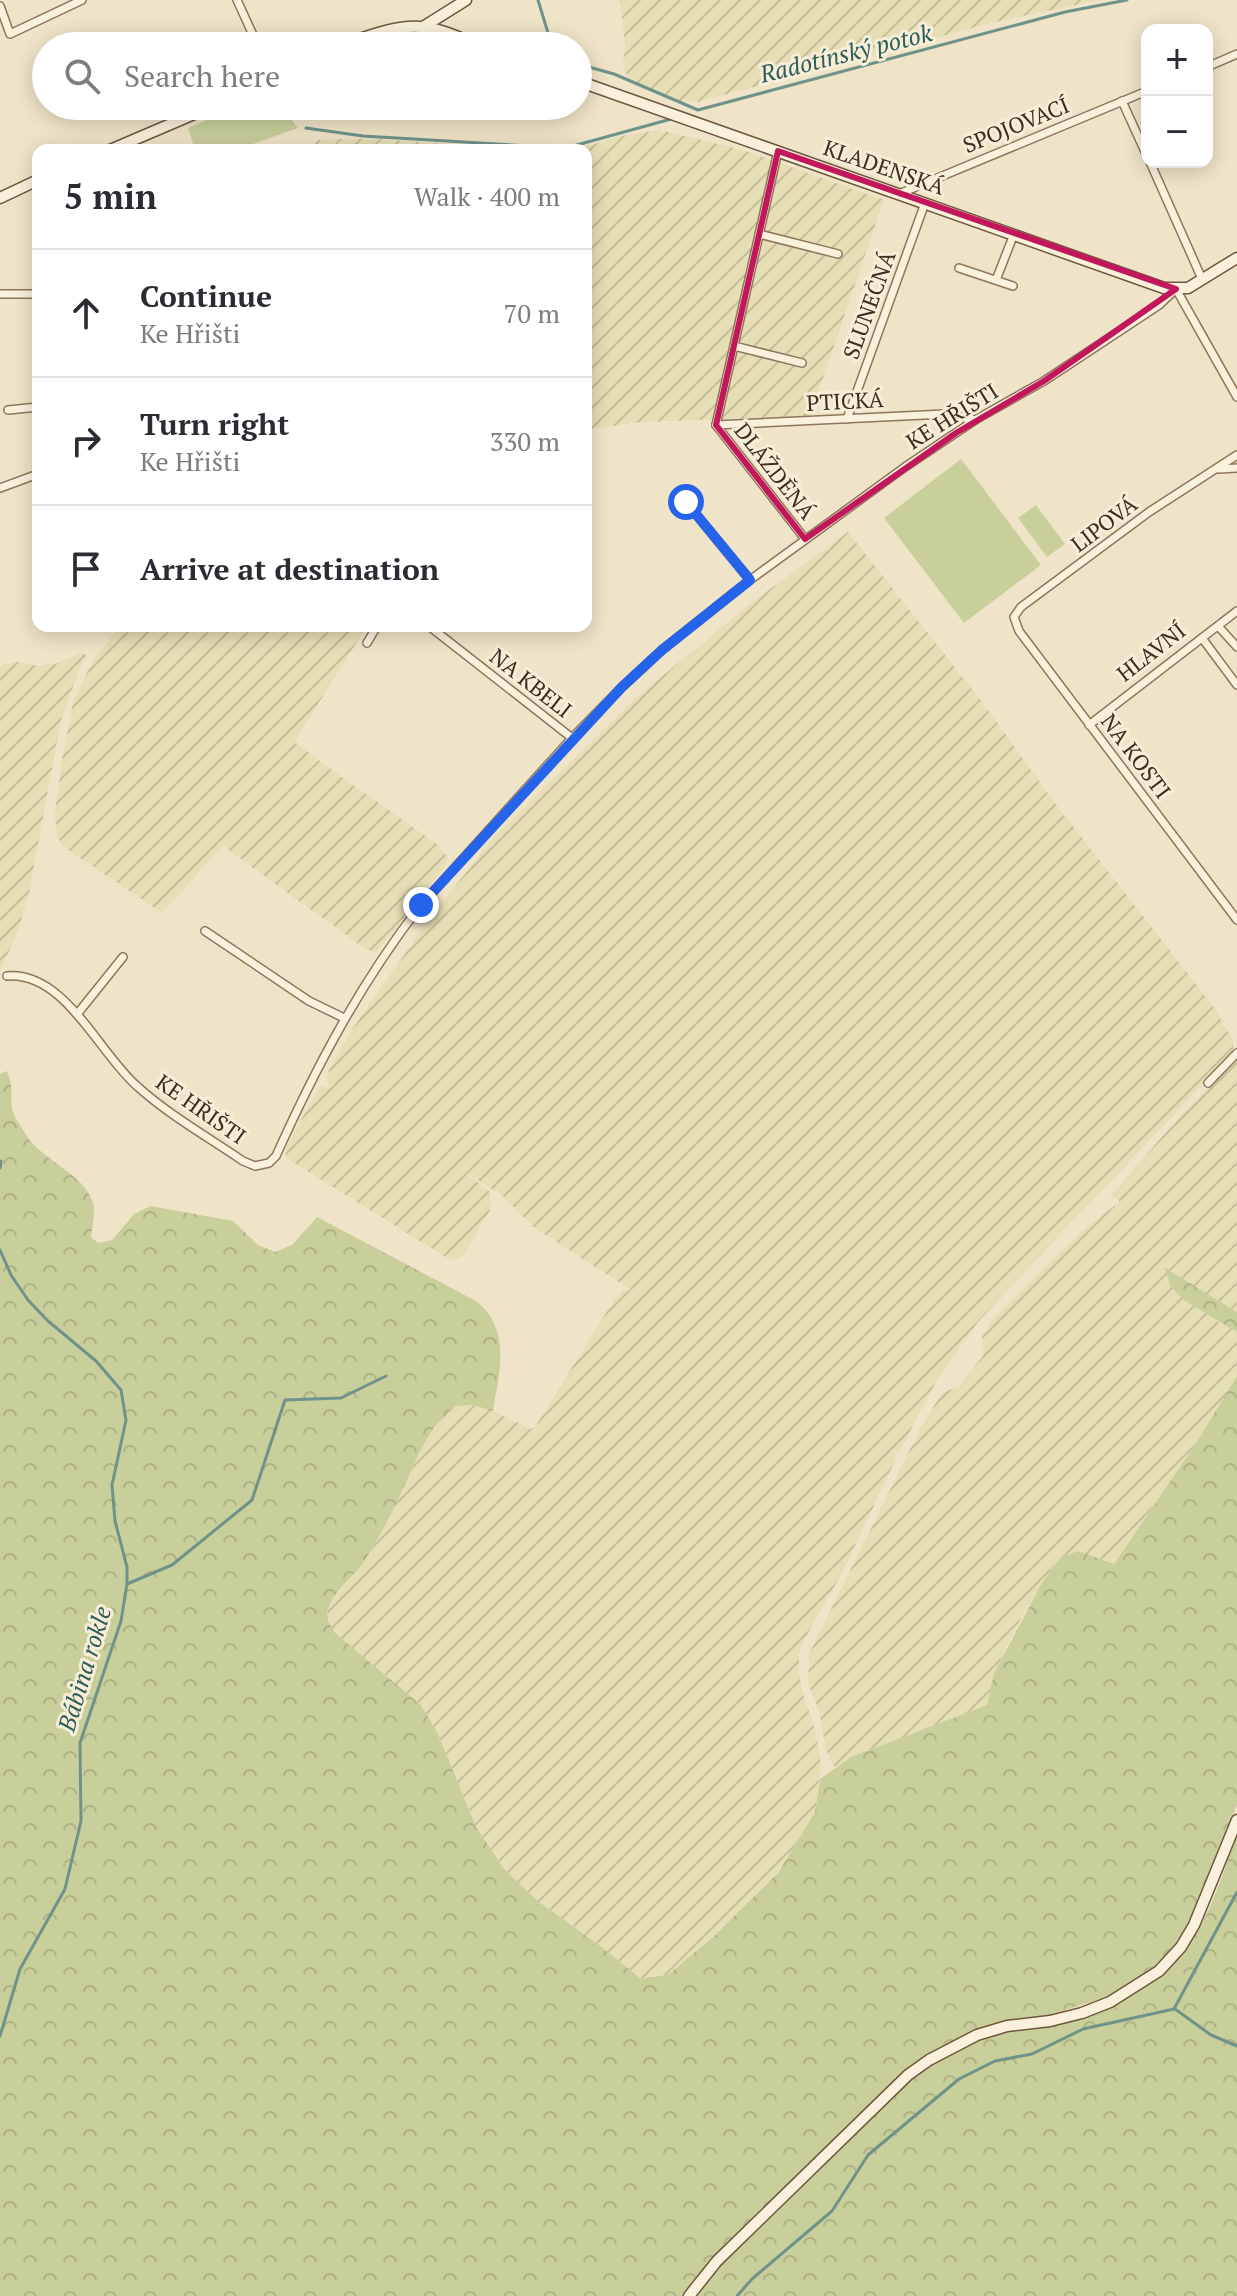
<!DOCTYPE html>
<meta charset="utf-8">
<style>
:root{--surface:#fff;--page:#f7f7f7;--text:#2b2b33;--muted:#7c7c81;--line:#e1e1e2}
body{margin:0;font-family:"PT Serif",serif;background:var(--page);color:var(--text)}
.controls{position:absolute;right:24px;top:24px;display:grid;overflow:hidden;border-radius:16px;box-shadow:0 4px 20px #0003}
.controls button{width:72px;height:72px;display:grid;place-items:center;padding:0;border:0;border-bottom:2px solid var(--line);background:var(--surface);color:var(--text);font:40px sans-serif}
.stop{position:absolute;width:24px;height:24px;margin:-18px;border:6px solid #2563eb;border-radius:50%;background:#fff}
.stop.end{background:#2563eb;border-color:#fff;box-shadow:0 2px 8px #0008}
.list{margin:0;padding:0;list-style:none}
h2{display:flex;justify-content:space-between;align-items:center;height:104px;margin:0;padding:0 32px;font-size:34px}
h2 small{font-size:26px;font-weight:400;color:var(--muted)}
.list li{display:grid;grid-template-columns:52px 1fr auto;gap:24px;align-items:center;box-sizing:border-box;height:128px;padding:0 32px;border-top:2px solid var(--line)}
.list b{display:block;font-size:30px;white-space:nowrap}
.list p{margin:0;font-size:26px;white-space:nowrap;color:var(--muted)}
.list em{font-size:26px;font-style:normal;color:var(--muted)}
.icon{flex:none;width:44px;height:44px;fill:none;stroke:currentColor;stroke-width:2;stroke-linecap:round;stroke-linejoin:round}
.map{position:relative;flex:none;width:1237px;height:2296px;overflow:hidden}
.search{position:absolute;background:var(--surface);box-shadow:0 4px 20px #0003;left:32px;top:32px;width:560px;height:88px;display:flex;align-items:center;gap:20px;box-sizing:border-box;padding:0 28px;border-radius:44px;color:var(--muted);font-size:30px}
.panel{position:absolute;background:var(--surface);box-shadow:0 4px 20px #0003;left:32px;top:144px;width:560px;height:488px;border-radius:16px}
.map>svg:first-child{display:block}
.farmland{fill:url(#farmland-furrows)}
.forest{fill:url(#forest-crowns)}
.park{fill:#c9cf9b}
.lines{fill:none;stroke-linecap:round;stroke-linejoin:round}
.stream{stroke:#6f938a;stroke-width:3}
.street-casing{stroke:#8d765c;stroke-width:10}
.secondary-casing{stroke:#6f573f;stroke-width:13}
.street{stroke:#faf1dc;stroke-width:7}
.secondary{stroke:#faf1dc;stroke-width:10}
.route{stroke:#2563eb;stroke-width:10}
.marked{fill:none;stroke:#c2185b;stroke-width:6;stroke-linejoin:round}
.labels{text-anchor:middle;stroke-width:6;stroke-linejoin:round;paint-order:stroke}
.street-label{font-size:22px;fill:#3d2e20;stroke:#f7eed8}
.water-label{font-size:24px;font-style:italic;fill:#2f5d5a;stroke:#f7eed8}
</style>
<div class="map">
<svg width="1237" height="2296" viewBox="0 0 1237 2296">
<defs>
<pattern id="farmland-furrows" width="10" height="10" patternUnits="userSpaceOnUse" patternTransform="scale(2)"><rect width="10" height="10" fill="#e6deb5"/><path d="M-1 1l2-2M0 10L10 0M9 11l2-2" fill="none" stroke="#c6bf9b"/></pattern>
<pattern id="forest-crowns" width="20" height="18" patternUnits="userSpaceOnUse" patternTransform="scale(2)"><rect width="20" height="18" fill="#c9cf9b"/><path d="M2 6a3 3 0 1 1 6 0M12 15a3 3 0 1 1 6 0" fill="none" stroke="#aeb285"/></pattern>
</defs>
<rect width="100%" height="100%" fill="#f0e4c8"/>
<g class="farmland">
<path d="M 620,0 L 1098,0 L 987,24 L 698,102 L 674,101 L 630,82 L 623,66 L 625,43 Z"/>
<path d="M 660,130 L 743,150 L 884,200 L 810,416 L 641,422 L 586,430 L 586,150 L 577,150 L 615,137 Z"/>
<path d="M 339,139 L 377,139 L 533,150 L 308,150 L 318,140 Z"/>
<path d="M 848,532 L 983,703 L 1054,802 L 1213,1006 L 1233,1040 L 1233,1052 L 977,1323 L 936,1382 L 899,1452 L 892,1449 L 896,1454 L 895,1461 L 841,1575 L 804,1640 L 799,1654 L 799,1670 L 802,1690 L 816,1733 L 821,1765 L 815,1812 L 804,1833 L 767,1887 L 670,1974 L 661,1977 L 652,1975 L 641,1979 L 602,1947 L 539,1902 L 504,1869 L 476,1827 L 438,1734 L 421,1705 L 334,1633 L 328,1622 L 328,1611 L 333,1599 L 363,1563 L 384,1527 L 421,1447 L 445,1414 L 455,1406 L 473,1405 L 493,1411 L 531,1429 L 535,1427 L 614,1300 L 623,1291 L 631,1290 L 533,1227 L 502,1195 L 463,1171 L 490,1192 L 490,1210 L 464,1255 L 452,1261 L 286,1158 L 286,1147 L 320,1086 L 330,1089 L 327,1079 L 329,1070 L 353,1028 L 427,922 L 494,837 L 637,697 L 755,600 Z"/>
<path d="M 120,626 L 367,626 L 296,739 L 296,743 L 325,765 L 438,845 L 448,858 L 443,869 L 376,953 L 364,948 L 223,846 L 162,913 L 62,846 L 56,831 L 55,813 L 62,759 L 73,703 L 92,662 Z"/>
<path d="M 82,652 L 87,656 L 79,670 L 61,720 L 29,893 L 18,931 L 0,972 L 0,665 L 17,662 L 39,666 L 58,663 Z"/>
<path d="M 1237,1058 L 1237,1312 L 1166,1270 L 1185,1301 L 1237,1332 L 1237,1376 L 1195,1445 L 1114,1564 L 1078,1551 L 1061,1557 L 1054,1565 L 1022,1616 L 994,1673 L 987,1705 L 851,1757 L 838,1767 L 833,1766 L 825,1747 L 820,1714 L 808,1683 L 809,1654 L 920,1429 L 942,1393 L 959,1386 L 983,1356 L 982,1337 L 991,1321 L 1060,1252 L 1096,1219 L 1119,1203 L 1119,1200 L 1111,1195 L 1182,1114 Z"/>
</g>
<g class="forest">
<path d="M 7,1071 C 14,1090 10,1091 12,1108 C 13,1116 22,1127 26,1135 C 43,1161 82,1173 92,1200 C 97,1211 92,1226 91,1237 L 98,1243 L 112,1240 L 134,1214 L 151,1206 L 233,1221 L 258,1245 L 275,1252 L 292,1245 L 317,1217 L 476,1301 C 512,1329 499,1373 493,1411 L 473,1405 L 455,1406 C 428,1427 417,1458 403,1489 C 392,1513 379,1538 365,1560 C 354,1577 333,1591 328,1610 C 326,1620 330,1625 335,1633 L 421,1705 L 438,1734 L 476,1827 L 504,1869 L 539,1902 L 602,1947 L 641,1979 C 651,1975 660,1978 669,1974 L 714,1936 L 778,1873 L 815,1812 L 820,1779 L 851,1757 L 987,1705 L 994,1673 L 1043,1581 L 1061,1557 L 1078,1551 L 1114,1564 L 1195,1445 L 1237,1376 L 1237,1805 L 1198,1907 L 1176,1943 L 1155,1967 L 1107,1997 L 1049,2015 L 1006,2020 L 975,2030 L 926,2055 L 905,2071 L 713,2258 L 683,2296 L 0,2296 L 0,1074 Z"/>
<path d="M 1165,1268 L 1237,1312 L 1237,1332 L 1185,1301 L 1170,1286 Z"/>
<path d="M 1237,1836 L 1237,2296 L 696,2296 L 721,2265 L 912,2079 C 940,2058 975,2037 1010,2031 C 1024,2028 1039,2029 1053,2026 C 1113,2013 1169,1982 1200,1927 C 1216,1898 1225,1866 1237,1836 Z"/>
</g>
<g class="park">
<path d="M 240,106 L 281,106 L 298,128 L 236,150 L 195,150 L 188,128 Z"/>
<path d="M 961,459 L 1041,565 L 964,623 L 884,518 Z"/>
<path d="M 1036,505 L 1065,544 L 1047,557 L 1018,518 Z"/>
</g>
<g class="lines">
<g class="stream">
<path d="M 538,0 L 552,46"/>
<path d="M 578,64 L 614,74 L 698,110 L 1065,12 L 1127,0"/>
<path d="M 306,128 L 363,136 L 564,148"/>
<path d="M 566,148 L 671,119"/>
<path d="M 0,1168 L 1,1161"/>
<path d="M 0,1250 L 11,1275 L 28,1300 L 48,1321 L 96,1361 L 121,1390 L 126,1420 L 112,1485 L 115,1521 L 127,1567 L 127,1584 L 121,1621 L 80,1743 L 81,1821 L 65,1889 L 20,1969 L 0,2036"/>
<path d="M 127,1584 L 172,1565 L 252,1500 L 285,1400 L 341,1398 L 386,1376"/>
<path d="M 1175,2009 L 1211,2035 L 1237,2046"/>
<path d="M 737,2296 L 752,2279 L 832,2211 L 868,2155 L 959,2079 L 995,2061 L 1032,2054 L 1083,2029 L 1174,2009 L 1237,1892"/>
</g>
<g class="street-casing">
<g id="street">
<path d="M 237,0 L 258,46"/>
<path d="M 0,6 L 10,34 L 82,0"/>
<path d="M 1207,67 L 1237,54"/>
<path d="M 1122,101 L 1147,156"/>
<path d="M 1150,162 L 1202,279"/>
<path d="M 899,194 L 1147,91"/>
<path d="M 759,234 L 838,254"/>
<path d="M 959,268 L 1013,286"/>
<path d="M 996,280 L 1014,234"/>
<path d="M 0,294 L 38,294"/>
<path d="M 734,346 L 802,363"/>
<path d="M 8,410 L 38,407"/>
<path d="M 847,419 L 925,203"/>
<path d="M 716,425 L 778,151"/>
<path d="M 716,425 L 945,414 L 975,420"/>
<path d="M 716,425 L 805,539"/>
<path d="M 1237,455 L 1149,512 L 1021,607 L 1014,617 L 1019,631 L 1237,920"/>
<path d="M 1219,469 L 1237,468"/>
<path d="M 0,488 L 38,474"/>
<path d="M 686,502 L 750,580"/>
<path d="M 429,626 L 572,738"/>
<path d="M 1218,626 L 1237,647"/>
<path d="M 1202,638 L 1237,685"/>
<path d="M 367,643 L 377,626"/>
<path d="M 1089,725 L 1237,611"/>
<path d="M 205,931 L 309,1001 L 344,1018"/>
<path d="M 7,976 C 65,971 99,1054 138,1087 C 169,1115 208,1137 243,1161 L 255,1166 L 269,1163 L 276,1156 C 316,1067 361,982 421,905 L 572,738 L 622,687 L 662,650 L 750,580 L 905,467 L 975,420 L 1044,381 L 1159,305 L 1176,289 L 1237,397"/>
<path d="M 78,1013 L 123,957"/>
<path d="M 1208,1083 L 1237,1053"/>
</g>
</g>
<g class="secondary-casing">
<g id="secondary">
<path d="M 423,27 L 466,0"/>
<path d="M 339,46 C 364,38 393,25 420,27 C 441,28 462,39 481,46"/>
<path d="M 578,81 L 1164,288 L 1188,288 L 1237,258"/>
<path d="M 110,150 L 213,106"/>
<path d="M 0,198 L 38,180"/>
<path d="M 689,2296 L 717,2261 L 908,2075 L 929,2060 L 977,2035 L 1007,2026 L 1050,2021 L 1082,2013 L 1110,2002 L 1159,1971 L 1181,1947 L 1194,1925 L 1237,1820"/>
</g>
</g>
<use href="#street" class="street"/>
<use href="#secondary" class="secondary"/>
</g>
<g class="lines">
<path class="route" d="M 421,905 L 622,687 L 662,650 L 750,580 L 686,502"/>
</g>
<path class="marked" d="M 778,151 L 1176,289 L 1044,381 L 956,433 L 805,539 L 716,425 Z"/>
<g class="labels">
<g class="street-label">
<text transform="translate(1016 125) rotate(-22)" y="8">SPOJOVACÍ</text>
<text transform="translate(884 167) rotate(19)" y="8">KLADENSKÁ</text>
<text transform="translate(869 305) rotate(-70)" y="8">SLUNEČNÁ</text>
<text transform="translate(845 401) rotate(-3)" y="8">PTICKÁ</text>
<text transform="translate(952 416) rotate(-32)" y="8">KE HŘIŠTI</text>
<text transform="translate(775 471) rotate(52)" y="8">DLÁŽDĚNÁ</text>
<text transform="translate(1104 524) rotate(-37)" y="8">LIPOVÁ</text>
<text transform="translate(1151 652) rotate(-38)" y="8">HLAVNÍ</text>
<text transform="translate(531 683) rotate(38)" y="8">NA KBELI</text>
<text transform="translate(1136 756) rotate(53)" y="8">NA KOSTI</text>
<text transform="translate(201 1109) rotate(35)" y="8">KE HŘIŠTI</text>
</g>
<g class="water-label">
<text transform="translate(846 54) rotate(-14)" y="8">Radotínský potok</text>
<text transform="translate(85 1669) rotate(-73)" y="8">Bábina rokle</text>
</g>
</g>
</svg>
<div class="controls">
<button>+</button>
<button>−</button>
</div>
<div class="stop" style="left:686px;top:502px"></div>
<div class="stop end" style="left:421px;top:905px"></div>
<div class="search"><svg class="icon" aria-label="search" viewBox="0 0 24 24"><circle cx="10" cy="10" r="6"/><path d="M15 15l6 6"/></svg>Search here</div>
<section class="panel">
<h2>5 min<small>Walk · 400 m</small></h2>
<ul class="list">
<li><svg class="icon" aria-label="ahead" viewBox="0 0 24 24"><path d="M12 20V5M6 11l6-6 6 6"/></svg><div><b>Continue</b><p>Ke Hřišti</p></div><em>70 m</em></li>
<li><svg class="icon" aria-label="right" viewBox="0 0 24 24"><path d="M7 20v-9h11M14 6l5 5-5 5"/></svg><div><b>Turn right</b><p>Ke Hřišti</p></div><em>330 m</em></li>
<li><svg class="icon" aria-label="arrive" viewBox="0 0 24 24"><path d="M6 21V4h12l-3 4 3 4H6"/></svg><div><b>Arrive at destination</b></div></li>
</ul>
</section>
</div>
